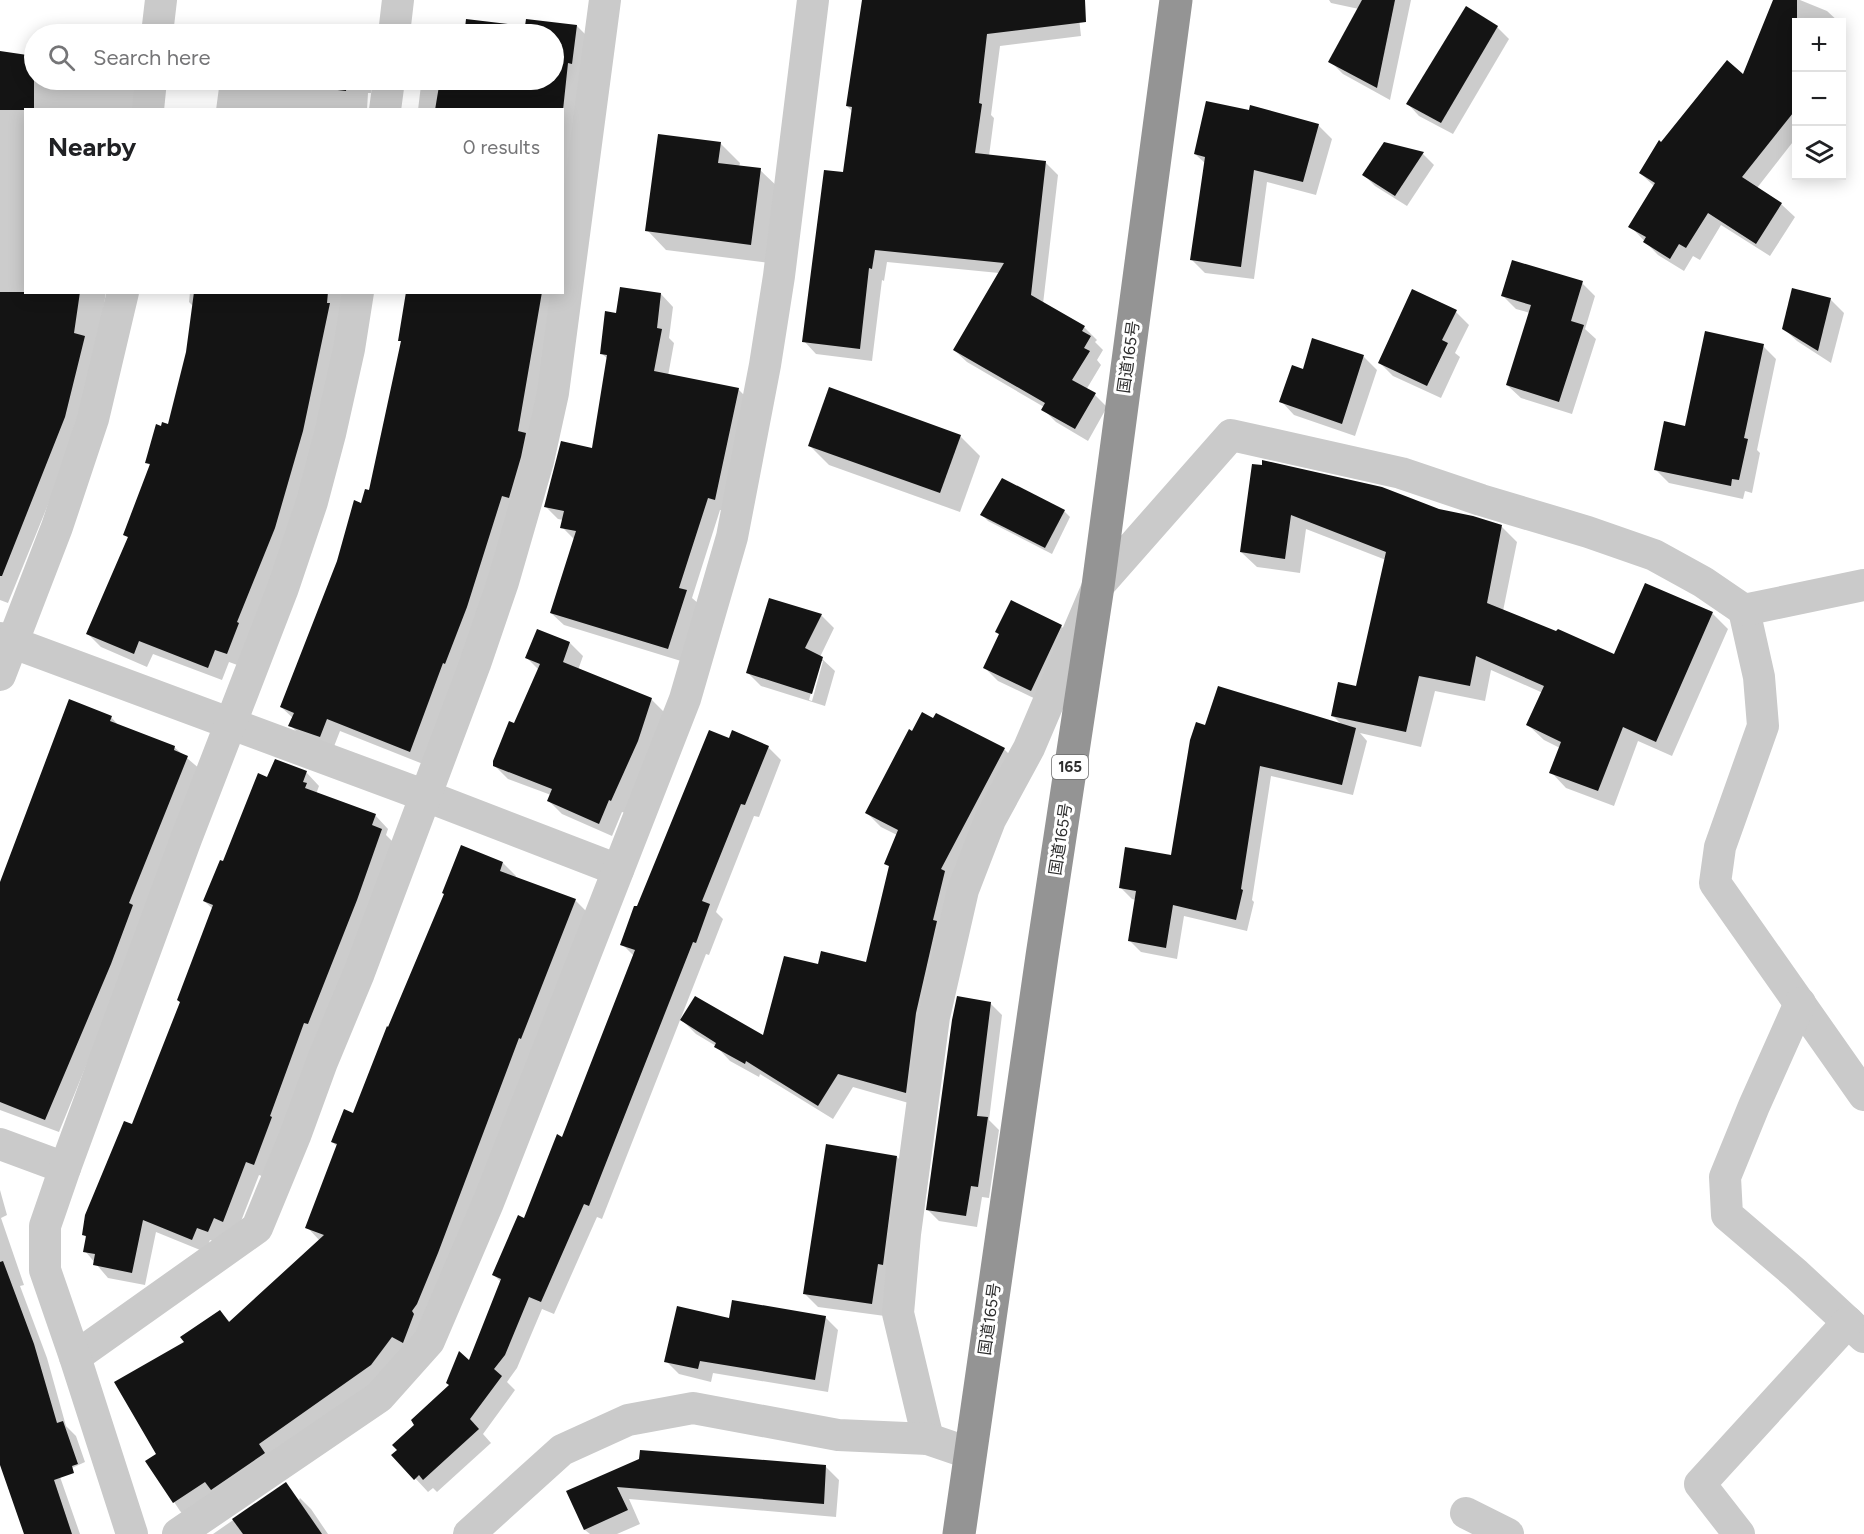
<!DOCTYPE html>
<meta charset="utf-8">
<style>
:root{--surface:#fff;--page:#f2f2f2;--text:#202124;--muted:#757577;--line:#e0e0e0}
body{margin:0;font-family:Figtree,"Noto Sans JP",sans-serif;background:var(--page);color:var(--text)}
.controls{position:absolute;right:18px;top:18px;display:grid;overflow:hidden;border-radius:0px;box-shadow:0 3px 15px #0003}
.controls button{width:54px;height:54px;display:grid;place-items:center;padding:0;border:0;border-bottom:2px solid var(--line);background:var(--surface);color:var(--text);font:30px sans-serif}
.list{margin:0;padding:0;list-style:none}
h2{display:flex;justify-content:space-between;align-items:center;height:78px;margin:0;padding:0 24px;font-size:26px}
h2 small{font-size:20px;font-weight:400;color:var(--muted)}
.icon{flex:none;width:33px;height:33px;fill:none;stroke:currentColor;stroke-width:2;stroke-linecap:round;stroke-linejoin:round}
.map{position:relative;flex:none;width:1864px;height:1534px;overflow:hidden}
.search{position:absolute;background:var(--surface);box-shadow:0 3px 15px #0003;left:24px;top:24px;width:540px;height:66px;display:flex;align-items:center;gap:15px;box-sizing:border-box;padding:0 21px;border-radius:33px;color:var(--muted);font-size:22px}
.panel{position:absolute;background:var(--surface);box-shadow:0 3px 15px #0003;left:24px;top:108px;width:540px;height:186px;border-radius:0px}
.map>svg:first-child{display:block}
.shadow{fill:#0003;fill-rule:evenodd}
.building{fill:#141414}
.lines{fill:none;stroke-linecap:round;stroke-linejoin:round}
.street{stroke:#cacaca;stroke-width:32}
.highway{stroke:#949494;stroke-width:33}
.labels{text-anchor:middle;stroke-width:6;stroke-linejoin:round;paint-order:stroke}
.shield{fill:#fff;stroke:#6c6c6c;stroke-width:1.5}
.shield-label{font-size:15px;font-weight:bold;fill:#2d2d2d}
.street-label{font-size:16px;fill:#2d2d2d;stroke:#fff}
</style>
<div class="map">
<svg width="1864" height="1534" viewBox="0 0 1864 1534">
<rect width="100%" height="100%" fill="#fff"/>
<g class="shadow">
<path d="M 863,0 L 1077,0 L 1081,36 L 1000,46 L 991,115 L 994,118 L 989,156 L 1045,162 L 1058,175 L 1043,304 L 1084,327 L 1097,340 L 1095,342 L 1103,350 L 1097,360 L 1101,365 L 1086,390 L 1095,395 L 1107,407 L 1088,441 L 1056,422 L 1043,409 L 1044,407 L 967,362 L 954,350 L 999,273 L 887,262 L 884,281 L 882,280 L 872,361 L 816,354 L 804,341 L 844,174 L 853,112 L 847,106 Z"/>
<path d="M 1329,0 L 1411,0 L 1390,100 L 1343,74 L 1330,61 L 1359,9 L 1331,3 Z"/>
<path d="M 1775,0 L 1800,0 L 1827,11 L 1839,22 L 1796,22 L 1796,138 L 1757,188 L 1781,204 L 1795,217 L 1770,256 L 1721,225 L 1700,260 L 1693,256 L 1684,271 L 1658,255 L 1630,226 L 1654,186 L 1640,173 L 1661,144 L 1744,76 Z"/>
<path d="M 577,26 L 590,39 L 562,233 L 562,110 L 418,110 L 421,85 L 440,88 L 442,80 L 554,80 L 554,34 L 449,34 L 450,27 L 466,29 Z"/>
<path d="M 1497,27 L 1509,39 L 1453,134 L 1419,116 L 1408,104 Z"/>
<path d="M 319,29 L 364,34 L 319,34 Z"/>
<path d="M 30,48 L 34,49 L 34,80 L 138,80 L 135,110 L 26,110 L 26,292 L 106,292 L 96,356 L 78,431 L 8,603 L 0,600 L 0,64 L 29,57 Z"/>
<path d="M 220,80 L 373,80 L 371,93 L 368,93 L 367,110 L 216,110 Z"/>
<path d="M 1318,125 L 1332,139 L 1316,195 L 1267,182 L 1254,279 L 1205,273 L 1192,260 L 1206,164 L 1195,154 Z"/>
<path d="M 720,143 L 740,163 L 739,167 L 760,170 L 780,189 L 770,263 L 666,250 L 647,230 Z"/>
<path d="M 1385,143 L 1423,154 L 1434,165 L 1407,206 L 1375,186 L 1364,175 Z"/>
<path d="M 1582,283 L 1595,296 L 1585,329 L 1596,339 L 1572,414 L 1521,398 L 1507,385 L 1530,313 L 1516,309 L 1503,296 Z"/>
<path d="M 190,292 L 345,292 L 336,354 L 288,542 L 240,666 L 229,662 L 222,680 L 153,654 L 147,667 L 101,647 L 88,634 L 129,539 L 125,534 L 151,466 L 147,463 L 162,427 L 169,426 L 187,352 L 194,307 L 189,302 Z"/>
<path d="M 407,292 L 557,292 L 538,447 L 423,764 L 340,731 L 333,749 L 303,738 L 290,725 L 293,718 L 281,707 L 362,504 L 370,492 L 402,343 L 400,340 Z"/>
<path d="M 661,294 L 673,307 L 669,338 L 674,343 L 668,376 L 738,389 L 751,402 L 727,511 L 720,510 L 692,598 L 699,604 L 681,661 L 564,625 L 551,613 L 575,540 L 562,527 L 563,520 L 558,519 L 545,506 L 593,450 L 608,359 L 601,353 L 618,314 Z"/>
<path d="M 1830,299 L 1844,313 L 1831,363 L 1797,341 L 1783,328 Z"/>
<path d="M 1456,312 L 1469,325 L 1455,353 L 1460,357 L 1441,398 L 1393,376 L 1379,362 Z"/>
<path d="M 1313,340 L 1364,357 L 1377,370 L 1355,436 L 1294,415 L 1281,401 L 1304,371 Z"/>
<path d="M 1763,346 L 1776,359 L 1757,450 L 1760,453 L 1752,493 L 1745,491 L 1743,499 L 1669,483 L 1656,470 L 1686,427 Z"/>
<path d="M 960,436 L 980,456 L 960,512 L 829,465 L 810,446 Z"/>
<path d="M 1253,465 L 1502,527 L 1517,542 L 1503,611 L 1615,656 L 1646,585 L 1713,614 L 1728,629 L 1672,756 L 1638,741 L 1614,806 L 1566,788 L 1551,772 L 1560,748 L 1544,740 L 1528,725 L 1543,693 L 1491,670 L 1485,701 L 1435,691 L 1421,747 L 1360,733 L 1367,741 L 1353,795 L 1271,776 L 1252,900 L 1254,902 L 1247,931 L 1184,916 L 1177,959 L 1141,952 L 1130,941 L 1136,900 L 1132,899 L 1121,888 L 1172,857 L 1206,727 L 1342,725 L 1332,715 L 1357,688 L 1386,560 L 1306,529 L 1300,573 L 1257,567 L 1241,552 Z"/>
<path d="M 1064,511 L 1070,517 L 1052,554 L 988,521 L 982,515 Z"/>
<path d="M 821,615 L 834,628 L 820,657 L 835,671 L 825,706 L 761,686 L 748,673 ZM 820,661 L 823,661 L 812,701 L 809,700 Z"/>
<path d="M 1061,626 L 1074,639 L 1044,703 L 998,681 L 985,668 L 1000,635 L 997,632 Z"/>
<path d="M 570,643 L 583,656 L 578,670 L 651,699 L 665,713 L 625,813 L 622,812 L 612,836 L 562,814 L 549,801 L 551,795 L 508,779 L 494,765 L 515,725 L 539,670 L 527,658 Z"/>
<path d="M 111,717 L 119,726 L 174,747 L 201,770 L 146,919 L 59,1132 L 0,1110 L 0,886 Z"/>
<path d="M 730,740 L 768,747 L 781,760 L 759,817 L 754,816 L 716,912 L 723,919 L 709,955 L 706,954 L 602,1219 L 597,1217 L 554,1314 L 542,1309 L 517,1368 L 507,1382 L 515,1390 L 483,1434 L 491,1443 L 437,1492 L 433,1488 L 428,1492 L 415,1478 L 416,1425 L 470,1362 L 501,1282 L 494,1275 L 525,1220 L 563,1139 L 634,956 L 622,944 L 637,908 Z"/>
<path d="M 1004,749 L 1018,763 L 946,933 L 919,1106 L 853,1087 L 833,1119 L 760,1074 L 759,1077 L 730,1061 L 716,1046 L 696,1034 L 682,1020 L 764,1038 L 819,966 L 867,964 L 890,868 L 886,863 L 897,835 L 881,827 L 867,813 Z"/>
<path d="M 306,772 L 319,786 L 316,794 L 375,815 L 388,829 L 386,835 L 394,843 L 267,1178 L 259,1175 L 236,1234 L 221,1244 L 210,1240 L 205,1252 L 156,1232 L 145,1285 L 108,1278 L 85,1251 L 87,1238 L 83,1234 L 133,1126 L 181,1003 L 213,909 L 204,901 L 268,779 Z"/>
<path d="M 503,863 L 516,876 L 515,878 L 575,900 L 588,913 L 430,1318 L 384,1378 L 193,1524 L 180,1511 L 148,1462 L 158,1455 L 186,1343 L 220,1312 L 230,1322 L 320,1241 L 307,1227 L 338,1147 L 332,1142 L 354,1115 Z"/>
<path d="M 990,1003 L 1002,1015 L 989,1120 L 999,1130 L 989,1198 L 982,1197 L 977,1227 L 939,1221 L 928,1210 Z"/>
<path d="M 897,1157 L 910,1170 L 885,1316 L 818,1307 L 805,1294 Z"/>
<path d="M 0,1190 L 7,1215 L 1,1218 L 24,1285 L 20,1286 L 47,1358 L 66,1426 L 76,1436 L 85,1462 L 59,1474 L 80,1534 L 26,1534 L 0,1459 Z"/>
<path d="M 825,1317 L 838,1330 L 828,1392 L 713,1373 L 711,1382 L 679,1374 L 666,1361 L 730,1320 Z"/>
<path d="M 640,1460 L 826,1467 L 839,1480 L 836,1517 L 629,1499 L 640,1524 L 617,1534 L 590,1534 L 585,1530 L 568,1492 Z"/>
<path d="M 285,1484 L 299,1500 L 300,1498 L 311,1509 L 328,1534 L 213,1534 Z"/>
</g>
<g class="building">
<path d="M 862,0 L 1085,0 L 1086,22 L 987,34 L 979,103 L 982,104 L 975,153 L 1046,161 L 1031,295 L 1085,326 L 1082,331 L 1091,336 L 1084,348 L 1090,351 L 1072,380 L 1096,393 L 1075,429 L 1041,410 L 1045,403 L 953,350 L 1004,263 L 875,250 L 872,269 L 869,268 L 860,349 L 802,342 L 824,170 L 843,172 L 852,107 L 846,106 Z"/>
<path d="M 1362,0 L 1395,0 L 1377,88 L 1328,62 Z"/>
<path d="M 1773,0 L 1797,0 L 1797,108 L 1742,177 L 1782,203 L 1756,244 L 1708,213 L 1686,248 L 1679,244 L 1670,259 L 1643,242 L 1646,237 L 1628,227 L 1655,183 L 1639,173 L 1659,140 L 1661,142 L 1727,60 L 1743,74 Z"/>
<path d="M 1466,6 L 1498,26 L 1441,123 L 1406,104 Z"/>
<path d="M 466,19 L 525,26 L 526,19 L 577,25 L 572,64 L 568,63 L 563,110 L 435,110 L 440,80 L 554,80 L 554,34 L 447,34 L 449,25 L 465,28 Z"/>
<path d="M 318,27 L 364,32 L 364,34 L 317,34 Z"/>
<path d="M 0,51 L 34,56 L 34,110 L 0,110 Z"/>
<path d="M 227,80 L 371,80 L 371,82 L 347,80 L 346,91 L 270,82 L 270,86 L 265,85 L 264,89 L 227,82 Z"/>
<path d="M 1206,101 L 1249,110 L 1250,105 L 1319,124 L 1303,182 L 1254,170 L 1241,267 L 1190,260 L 1205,157 L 1194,154 Z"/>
<path d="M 658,134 L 721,142 L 718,163 L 761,168 L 751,245 L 645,231 Z"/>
<path d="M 1384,142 L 1424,152 L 1395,196 L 1362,175 Z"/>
<path d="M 1512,260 L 1583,281 L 1571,321 L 1584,325 L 1559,402 L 1506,385 L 1531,305 L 1501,296 Z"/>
<path d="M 620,287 L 661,293 L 657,328 L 662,329 L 654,371 L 739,388 L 715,500 L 708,498 L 679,588 L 687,590 L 668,649 L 550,613 L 576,531 L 560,528 L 564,511 L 544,507 L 561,441 L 592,448 L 607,355 L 600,354 L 605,311 L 616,313 Z"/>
<path d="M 1792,288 L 1831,298 L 1818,351 L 1782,329 Z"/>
<path d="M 1412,289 L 1457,310 L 1442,340 L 1448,343 L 1427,386 L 1378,363 Z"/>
<path d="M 0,292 L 80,292 L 74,333 L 85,336 L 65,417 L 2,576 L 0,576 Z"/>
<path d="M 194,292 L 328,292 L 327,303 L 330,303 L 303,431 L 275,528 L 237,622 L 239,623 L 227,654 L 215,650 L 208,668 L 139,641 L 134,654 L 86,634 L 128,537 L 123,535 L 150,464 L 145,463 L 156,424 L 161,426 L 162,422 L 168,424 L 186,352 Z"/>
<path d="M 406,292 L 542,292 L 518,431 L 526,433 L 521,457 L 509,498 L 502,496 L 467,607 L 445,664 L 443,663 L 410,752 L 327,719 L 320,737 L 288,726 L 294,713 L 280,707 L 337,561 L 354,500 L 361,503 L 365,489 L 369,490 L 401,341 L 398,341 Z"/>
<path d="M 1705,331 L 1764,344 L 1744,438 L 1748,439 L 1739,480 L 1732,479 L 1731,486 L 1654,470 L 1664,421 L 1685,426 Z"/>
<path d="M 1312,338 L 1364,355 L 1342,424 L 1279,402 L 1292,365 L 1303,369 Z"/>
<path d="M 829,387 L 961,435 L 940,493 L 808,446 Z"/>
<path d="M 1262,460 L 1382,487 L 1439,509 L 1473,516 L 1502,525 L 1487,603 L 1556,631 L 1558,629 L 1614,654 L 1645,583 L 1713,612 L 1656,742 L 1623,727 L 1598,791 L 1549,773 L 1561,742 L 1526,725 L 1544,686 L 1476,656 L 1470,686 L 1419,676 L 1406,732 L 1331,716 L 1338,682 L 1356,686 L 1386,552 L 1291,515 L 1285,559 L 1240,552 L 1252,464 L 1262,465 Z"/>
<path d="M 1002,478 L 1065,510 L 1045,548 L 980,515 Z"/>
<path d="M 769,598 L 822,614 L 805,648 L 823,657 L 812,694 L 746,673 Z"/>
<path d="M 1011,600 L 1062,625 L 1031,691 L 983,668 L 999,634 L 995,632 Z"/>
<path d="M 537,629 L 570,642 L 563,662 L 652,698 L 638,741 L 611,801 L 609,800 L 599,824 L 547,801 L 552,789 L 493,766 L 493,761 L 509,721 L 514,723 L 540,664 L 525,658 Z"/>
<path d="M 1218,686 L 1356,728 L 1342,785 L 1260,766 L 1241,889 L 1243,890 L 1236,920 L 1173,905 L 1166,948 L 1128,941 L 1136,891 L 1119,888 L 1125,847 L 1171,855 L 1190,740 L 1196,722 L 1205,725 Z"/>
<path d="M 69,699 L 112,716 L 110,721 L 175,746 L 174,750 L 188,756 L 129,903 L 133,905 L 111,964 L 45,1120 L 0,1102 L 0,882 Z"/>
<path d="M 922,712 L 933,718 L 936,713 L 1005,748 L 941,869 L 945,871 L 933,920 L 937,921 L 916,1013 L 906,1093 L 838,1074 L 818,1106 L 746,1061 L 745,1064 L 714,1047 L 716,1043 L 680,1020 L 695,996 L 763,1035 L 784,956 L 818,964 L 821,951 L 866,962 L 889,866 L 884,864 L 898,830 L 865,813 L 909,729 L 912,731 Z"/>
<path d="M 709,730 L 729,738 L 732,730 L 769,746 L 745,805 L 741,804 L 702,901 L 710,904 L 696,943 L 693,942 L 589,1206 L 584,1204 L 541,1302 L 529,1297 L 505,1355 L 494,1369 L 502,1376 L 470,1419 L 479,1429 L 423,1480 L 419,1475 L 414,1480 L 391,1455 L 397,1450 L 392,1445 L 414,1425 L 411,1420 L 449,1385 L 446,1383 L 459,1351 L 469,1360 L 501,1279 L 492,1275 L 518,1215 L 524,1218 L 557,1134 L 562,1137 L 635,950 L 620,945 L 634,906 L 637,906 Z"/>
<path d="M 275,759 L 307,771 L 303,782 L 307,783 L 305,788 L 376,814 L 372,825 L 382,829 L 357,900 L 308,1024 L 304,1023 L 270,1116 L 272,1117 L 254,1165 L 246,1162 L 223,1222 L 214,1218 L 208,1232 L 197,1228 L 192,1240 L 143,1220 L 132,1273 L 93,1265 L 95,1254 L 83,1252 L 86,1236 L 82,1235 L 85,1215 L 124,1121 L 132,1124 L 180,1002 L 177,1000 L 213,905 L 203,901 L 220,860 L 223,861 L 258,773 L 267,777 Z"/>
<path d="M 461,845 L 503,862 L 500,871 L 576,899 L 521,1039 L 519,1038 L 438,1253 L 417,1304 L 412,1311 L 414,1314 L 403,1343 L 392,1337 L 371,1365 L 259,1444 L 265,1453 L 211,1490 L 205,1482 L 173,1503 L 145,1461 L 156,1454 L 114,1382 L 184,1342 L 180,1337 L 220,1310 L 229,1322 L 324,1235 L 305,1228 L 337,1144 L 331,1142 L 344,1109 L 353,1113 L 387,1026 L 388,1027 L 444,894 L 442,893 Z"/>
<path d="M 957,996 L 991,1002 L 977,1116 L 988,1117 L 978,1187 L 971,1186 L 966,1216 L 926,1210 L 952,1020 Z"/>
<path d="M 826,1144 L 897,1156 L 883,1265 L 878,1264 L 872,1304 L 803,1294 Z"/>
<path d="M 3,1261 L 34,1344 L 57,1423 L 63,1421 L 78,1464 L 72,1466 L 74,1473 L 54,1480 L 72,1534 L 24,1534 L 0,1465 L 0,1262 Z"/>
<path d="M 732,1300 L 826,1316 L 815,1380 L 700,1361 L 698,1369 L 664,1362 L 677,1306 L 729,1318 Z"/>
<path d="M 640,1450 L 826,1465 L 824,1504 L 617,1487 L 628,1510 L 584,1530 L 566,1491 L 639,1459 Z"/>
<path d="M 286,1482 L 322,1534 L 243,1534 L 232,1519 Z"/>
</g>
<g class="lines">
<g class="street">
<path d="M 157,34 L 161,0"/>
<path d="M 394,34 L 398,0"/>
<path d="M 148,110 L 151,80"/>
<path d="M 385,110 L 389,80"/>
<path d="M 1744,610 L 1759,677 L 1763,726 L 1720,847 L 1715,883 L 1864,1095"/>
<path d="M 0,638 L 426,796 L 618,870"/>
<path d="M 0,675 L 57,527 L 93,419 L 123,292"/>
<path d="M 1800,1003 L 1754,1106 L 1725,1177 L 1727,1215 L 1796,1274 L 1864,1337"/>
<path d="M 0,1144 L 65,1168"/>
<path d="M 75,1357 L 257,1228 L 295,1136 L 322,1062 L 359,973 L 475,664 L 503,582 L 538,461 L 553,393 L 605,0"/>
<path d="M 928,1439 L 898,1313 L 905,1234 L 934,1017 L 963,890 L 990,820 L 1029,748 L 1098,586 L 1231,435 L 1401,473 L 1481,500 L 1588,532 L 1654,555 L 1703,582 L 1744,610 L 1864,585"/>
<path d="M 1466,1513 L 1508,1534"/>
<path d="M 132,1534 L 75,1357 L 45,1270 L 45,1226 L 65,1168 L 186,839 L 283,588 L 312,502 L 330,434 L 349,349 L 358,292"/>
<path d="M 178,1534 L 379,1397 L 429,1341 L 488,1203 L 685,699 L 732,537 L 765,365 L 779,276 L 813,0"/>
<path d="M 469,1534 L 562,1450 L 628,1420 L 693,1408 L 838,1435 L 928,1439 L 969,1453"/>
<path d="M 1739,1534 L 1700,1484 L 1848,1322"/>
</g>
<path class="highway" d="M 959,1534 L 1042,956 L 1098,586 L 1176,0"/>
</g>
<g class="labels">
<rect class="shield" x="1052" y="755" width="36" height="24" rx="4.5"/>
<g class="shield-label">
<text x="1070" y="772">165</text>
</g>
<g class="street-label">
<text transform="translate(1128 357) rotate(-82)" y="6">国道165号</text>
<text transform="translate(1060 839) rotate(-81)" y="6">国道165号</text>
<text transform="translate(989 1319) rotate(-82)" y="6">国道165号</text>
</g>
</g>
</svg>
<div class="controls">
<button>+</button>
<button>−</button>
<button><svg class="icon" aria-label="layers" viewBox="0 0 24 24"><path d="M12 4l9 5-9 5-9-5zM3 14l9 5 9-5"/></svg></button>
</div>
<div class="search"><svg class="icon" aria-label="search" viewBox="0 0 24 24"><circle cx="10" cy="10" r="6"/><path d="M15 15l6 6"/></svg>Search here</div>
<section class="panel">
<h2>Nearby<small>0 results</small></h2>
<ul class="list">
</ul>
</section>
</div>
